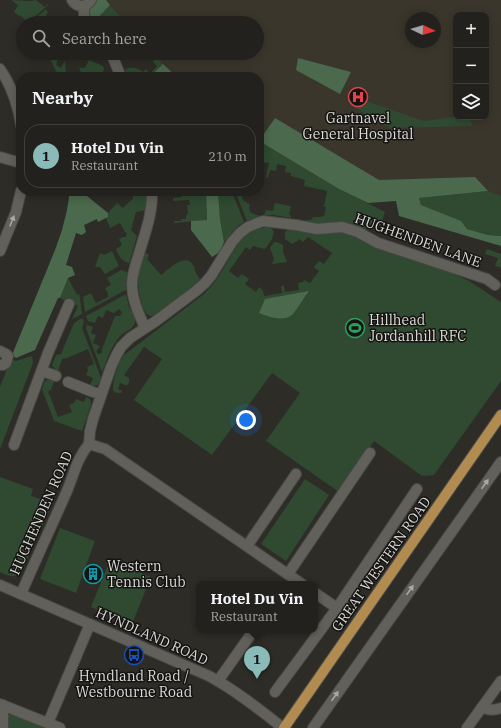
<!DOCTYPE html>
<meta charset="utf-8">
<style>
:root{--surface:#22211d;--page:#2a2926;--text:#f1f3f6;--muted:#a2a3a4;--line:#3f3e3b;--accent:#8bbbb9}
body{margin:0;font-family:"IBM Plex Serif",serif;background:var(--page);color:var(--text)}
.controls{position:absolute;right:12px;top:12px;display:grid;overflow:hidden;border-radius:8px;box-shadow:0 2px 10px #0003}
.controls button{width:36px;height:36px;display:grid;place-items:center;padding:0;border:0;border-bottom:1px solid var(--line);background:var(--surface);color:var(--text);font:20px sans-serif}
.compass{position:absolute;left:405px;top:12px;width:36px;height:36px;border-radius:50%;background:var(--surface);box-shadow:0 2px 10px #0003;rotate:94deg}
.you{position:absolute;left:246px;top:420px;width:14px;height:14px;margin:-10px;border:3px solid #fff;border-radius:50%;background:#1a73e8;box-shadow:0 0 0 6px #1a73e833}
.badge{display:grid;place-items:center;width:26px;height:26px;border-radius:50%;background:var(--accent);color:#111;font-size:13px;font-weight:700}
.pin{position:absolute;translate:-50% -33px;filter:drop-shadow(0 1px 2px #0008)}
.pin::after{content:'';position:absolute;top:21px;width:14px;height:12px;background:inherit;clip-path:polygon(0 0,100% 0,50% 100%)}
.popup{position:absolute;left:196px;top:581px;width:122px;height:52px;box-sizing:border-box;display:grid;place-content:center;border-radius:8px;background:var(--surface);filter:drop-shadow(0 1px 3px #0005);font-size:13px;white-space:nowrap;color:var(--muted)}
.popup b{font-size:15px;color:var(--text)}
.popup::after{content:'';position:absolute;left:50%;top:100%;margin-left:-8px;border:8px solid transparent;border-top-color:var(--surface)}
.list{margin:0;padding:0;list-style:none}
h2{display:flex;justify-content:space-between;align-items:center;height:52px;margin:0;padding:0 16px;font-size:17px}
h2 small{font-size:13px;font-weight:400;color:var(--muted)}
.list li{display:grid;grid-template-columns:26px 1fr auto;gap:12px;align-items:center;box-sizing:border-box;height:64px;margin:0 8px 8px;padding:0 8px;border:1px solid var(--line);border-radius:16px}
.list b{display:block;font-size:15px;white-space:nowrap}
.list p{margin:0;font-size:13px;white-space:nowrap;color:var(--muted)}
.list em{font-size:13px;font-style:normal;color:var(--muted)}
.icon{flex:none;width:22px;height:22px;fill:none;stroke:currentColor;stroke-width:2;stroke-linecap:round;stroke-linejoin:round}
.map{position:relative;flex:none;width:501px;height:728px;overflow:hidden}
.search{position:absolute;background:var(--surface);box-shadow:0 2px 10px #0003;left:16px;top:16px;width:248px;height:44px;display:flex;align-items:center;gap:10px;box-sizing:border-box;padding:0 14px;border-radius:22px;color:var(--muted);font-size:15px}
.panel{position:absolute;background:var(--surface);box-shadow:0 2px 10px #0003;left:16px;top:72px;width:248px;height:124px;border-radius:16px}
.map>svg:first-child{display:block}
.built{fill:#3a362c;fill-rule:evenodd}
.green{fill:#2f4a31}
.forest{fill:#4b694c}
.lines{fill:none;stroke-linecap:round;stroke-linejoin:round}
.minor-casing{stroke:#494744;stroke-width:12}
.tertiary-casing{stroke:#494744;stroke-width:12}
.primary-casing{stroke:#494744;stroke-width:12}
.minor{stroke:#61605b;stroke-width:10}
.tertiary{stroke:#61605b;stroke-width:10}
.primary{stroke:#b18b50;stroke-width:10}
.oneway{fill:#aaa9a5}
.labels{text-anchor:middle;stroke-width:3;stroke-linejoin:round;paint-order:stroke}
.poi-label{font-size:14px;fill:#dbdad7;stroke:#151412}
.street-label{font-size:14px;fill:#dbdad7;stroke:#151412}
</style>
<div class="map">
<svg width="501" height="728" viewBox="0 0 501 728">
<rect width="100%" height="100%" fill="#2d2c27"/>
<path class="built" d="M 106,0 L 501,0 L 501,196 L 488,191 L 368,203 L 339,189 L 259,141 L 259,77 L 177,77 L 163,64 L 153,53 L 257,53 L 257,23 L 127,23 ZM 456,15 L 486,15 L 486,117 L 456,117 ZM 411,18 L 435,18 L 435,42 L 411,42 Z"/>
<g class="green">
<path d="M 11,0 L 30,1 L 36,0 L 45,7 L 47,4 L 48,5 L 28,23 L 20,15 L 19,16 L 14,12 L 18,5 Z"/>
<path d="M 110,5 L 127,23 L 96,23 L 94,22 Z"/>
<path d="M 46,9 L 48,13 L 46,14 L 48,20 L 44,22 L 44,23 L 30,23 Z"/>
<path d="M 47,53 L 52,53 L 51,56 L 58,59 L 56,65 L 61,68 L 64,62 L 65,62 L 66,73 L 67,77 L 59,77 Z"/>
<path d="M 146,53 L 153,53 L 163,64 L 149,77 L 128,77 L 125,69 C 132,67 137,67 143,72 L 146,69 L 150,74 L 157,66 L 153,62 L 154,60 Z"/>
<path d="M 89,60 L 103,66 L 104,69 L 101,77 L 83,77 L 79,68 L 85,68 Z"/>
<path d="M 363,100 L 424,121 L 454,117 L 470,120 L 473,126 L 390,128 L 350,105 Z"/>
<path d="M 259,141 L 339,189 L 385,212 L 380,227 L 369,224 L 365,232 C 347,230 320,229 305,220 L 311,220 L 313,217 L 320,217 L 324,216 L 326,207 L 324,207 L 327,191 L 304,186 L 305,180 L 291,176 L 291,173 L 285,172 L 286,166 L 277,164 L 276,171 L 270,170 L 268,178 L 266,177 L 269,163 L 263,162 L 264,156 L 259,155 Z"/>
<path d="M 129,191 L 147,191 L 146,210 L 136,212 L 131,230 L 137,236 L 130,261 L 129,263 C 121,261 119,256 116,249 L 122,245 L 119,239 L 123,237 L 126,237 L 127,233 L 125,232 L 120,223 L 110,228 L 106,218 L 108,217 L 108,213 L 117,203 L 123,208 L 130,201 L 133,199 L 133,196 L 127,193 Z"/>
<path d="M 193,191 L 206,191 L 207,220 L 174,223 L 174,221 L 181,221 L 181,219 L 186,219 L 186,215 L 188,214 L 187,205 L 190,205 L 189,200 L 173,201 L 173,198 L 182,197 L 182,196 L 193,195 Z"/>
<path d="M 218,191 L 234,191 L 232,192 L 244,222 L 237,227 L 224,242 L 220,219 Z"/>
<path d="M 235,191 L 242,191 C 241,199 243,201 250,204 C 247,213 252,213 260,216 L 247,221 Z"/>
<path d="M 488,191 L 501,196 L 501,236 L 488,235 L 467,229 L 460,221 L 421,205 L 419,198 Z"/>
<path d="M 275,203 L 291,206 L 289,214 L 291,216 L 291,218 L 274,215 L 264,215 L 266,210 L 273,211 Z"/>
<path d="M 266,227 C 270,227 272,228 274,232 L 272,239 L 265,249 L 253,246 L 250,250 L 246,247 L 229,271 L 238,278 L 242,274 L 249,279 L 245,284 L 256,292 L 259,287 L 263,290 L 264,296 L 282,293 L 281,286 L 284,286 L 285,292 L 299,290 L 298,283 L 303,282 L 304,280 L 310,283 L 319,271 L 314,267 L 319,261 L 324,264 L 332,253 L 308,237 L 303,242 L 299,239 L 297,241 L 292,244 L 285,239 L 285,232 L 288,230 L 310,233 L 342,231 L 443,269 L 469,281 L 501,302 L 501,381 L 434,475 L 422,476 L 374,441 L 339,492 L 266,441 L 300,393 L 272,373 L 212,455 L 134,400 L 162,359 L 144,347 L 124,375 L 129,378 L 129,382 L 128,385 L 125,385 L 120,383 L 118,389 L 122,391 L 121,393 L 116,393 L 113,390 C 112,381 119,362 124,355 L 204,294 C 212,286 218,278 223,269 C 235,250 241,231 266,227 Z"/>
<path d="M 274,242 L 277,242 L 283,245 L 283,252 L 287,262 L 272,264 L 274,259 L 270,248 Z"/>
<path d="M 487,249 L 501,254 L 501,268 L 495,266 L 498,258 L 485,254 Z"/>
<path d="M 112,251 L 119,266 L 105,274 L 100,267 L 95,267 L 100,253 L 104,255 Z"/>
<path d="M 145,252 L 149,255 L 147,259 L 161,275 C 169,269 185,252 193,265 C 196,269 194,267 195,271 C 196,274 199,277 200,279 C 190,290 177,299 165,308 C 161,311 156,316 152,316 C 141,318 137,283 138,276 C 139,268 142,260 145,252 Z"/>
<path d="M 121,270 L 127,272 L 126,290 L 85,312 L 83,297 L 91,293 L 96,303 L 108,297 L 108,293 L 105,288 L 111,285 L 107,278 Z"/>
<path d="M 68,278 L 77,295 L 79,294 L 80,298 L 82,314 L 72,319 L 78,306 L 60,298 Z"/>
<path d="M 126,294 C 127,299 128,302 129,307 C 132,311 135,315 135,321 C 135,329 125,331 120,336 C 111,346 107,360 102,372 L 86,328 L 87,325 L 93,327 L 91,333 L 96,335 L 93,343 L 100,346 C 98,349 96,349 97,353 L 99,354 L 102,353 L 102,349 L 115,316 L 120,316 L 122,312 L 119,309 L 114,313 L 106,310 L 103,318 L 98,316 L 95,323 L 88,321 L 86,316 Z"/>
<path d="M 82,318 L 84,322 L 82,328 L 101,378 L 98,385 L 92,386 L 90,385 L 93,378 L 86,375 L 88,370 L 87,367 L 94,364 L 88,349 L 67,358 L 62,359 L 58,371 L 55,369 L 52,365 L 56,355 L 61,354 L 74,323 Z"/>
<path d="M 32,356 L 33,363 L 0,449 L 0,387 L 11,359 L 16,361 Z"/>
<path d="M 48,380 L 54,381 L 51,390 L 49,390 L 48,393 L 50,396 L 58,417 L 72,412 L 69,405 L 74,403 L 76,399 L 84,402 L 86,397 L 90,399 L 91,405 L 82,431 L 54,421 L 42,389 L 45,381 Z"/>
<path d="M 0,477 L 33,489 L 31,496 L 53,503 L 21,572 C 15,579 8,576 0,572 Z"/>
<path d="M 305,479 L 329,495 L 286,561 L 261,544 Z"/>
<path d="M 60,528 L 95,541 L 76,593 L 40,579 Z"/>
<path d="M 110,560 L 151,577 L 132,624 L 91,607 Z"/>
<path d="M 12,714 L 47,728 L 7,728 L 8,715 Z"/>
</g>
<g class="forest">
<path d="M 95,0 L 106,0 L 110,5 L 94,22 C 83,10 91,11 95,0 Z"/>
<path d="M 298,58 L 351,72 L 340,94 L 296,70 Z"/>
<path d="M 163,64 L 177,77 L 149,77 Z"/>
<path d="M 275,118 L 379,180 L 475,177 L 488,191 L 419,198 L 421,205 L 461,221 L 467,229 L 488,235 L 501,236 L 501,246 L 399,216 L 396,201 L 368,203 L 339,189 L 259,141 Z"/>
<path d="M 70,191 L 89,191 L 87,196 L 108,213 L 108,217 L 98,222 L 97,219 L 84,225 L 86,232 L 82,235 L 76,233 L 66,265 L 72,267 L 75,275 L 68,278 L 60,298 L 58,298 L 35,350 L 16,358 L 12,355 L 55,250 L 62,230 L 67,210 Z"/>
<path d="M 206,191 L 218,191 L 220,219 L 224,242 L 220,252 L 212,257 L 191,230 L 191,221 L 207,220 Z"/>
<path d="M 309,291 C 305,296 296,311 292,315 C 283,322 269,317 259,313 L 265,299 Z"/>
</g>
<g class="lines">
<g class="minor-casing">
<g id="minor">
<path d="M 72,0 C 77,8 86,8 91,0"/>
<path d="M 84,6 L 84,16 L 88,23"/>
<path d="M 111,53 L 121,77"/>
<path d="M 0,69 C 11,85 18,106 21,125"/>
<path d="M 0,157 L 21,163"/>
<path d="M 0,251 L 16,212 L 21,191"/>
<path d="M 145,328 C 139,314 132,300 132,284 C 132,275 135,266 138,257 C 144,236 153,214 152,191"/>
<path d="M 0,351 L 6,354 L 8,356 L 6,363 L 3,365 L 0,365"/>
<path d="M 42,371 L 56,376"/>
<path d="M 68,382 L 93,392 L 101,394"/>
<path d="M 89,444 L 90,431 L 93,419 L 111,367 L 116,356 L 121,347 L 130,338 L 156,321 L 196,291 L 205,283 L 211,276 L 232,242 L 240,233 L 248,227 L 255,224 L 263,221 L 296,225 L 317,229 L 342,227 L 358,232 L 378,243 L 487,279 L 495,285"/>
<path d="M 89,444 L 105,449 L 302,584"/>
<path d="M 14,445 L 48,353 L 69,304"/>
<path d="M 247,546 L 296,474"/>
<path d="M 288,574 L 370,453"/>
<path d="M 315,593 L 337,608"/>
<path d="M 21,594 C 36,559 52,525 67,491 C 74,474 77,458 89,444"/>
<path d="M 218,681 L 254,630"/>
<path d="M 275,692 L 337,608 L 417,489"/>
<path d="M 0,704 L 60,728"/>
<path d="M 482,707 C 489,711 494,710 501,708"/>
<path d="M 48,723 L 90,624"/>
<path d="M 3,728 L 3,705"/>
<path d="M 313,728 L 501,462"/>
<path d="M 467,728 L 501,681"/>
</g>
</g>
<g class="tertiary-casing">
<path id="tertiary" d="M 0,585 L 209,676 C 235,690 260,710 283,728"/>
</g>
<g class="primary-casing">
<path id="primary" d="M 284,728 L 501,415"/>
</g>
<use href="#minor" class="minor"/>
<use href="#tertiary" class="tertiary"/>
<use href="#primary" class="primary"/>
</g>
<defs><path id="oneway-solid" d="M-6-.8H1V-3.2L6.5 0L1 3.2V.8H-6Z"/></defs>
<g class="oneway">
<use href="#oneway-solid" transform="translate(12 221) rotate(-68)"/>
<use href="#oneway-solid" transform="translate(485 484) rotate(-55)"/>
<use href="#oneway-solid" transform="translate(410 590) rotate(-55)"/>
<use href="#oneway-solid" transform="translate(335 696) rotate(-55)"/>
</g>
<defs>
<g id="hospital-ring" transform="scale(1)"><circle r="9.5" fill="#151412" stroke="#e0444e" stroke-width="1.5"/><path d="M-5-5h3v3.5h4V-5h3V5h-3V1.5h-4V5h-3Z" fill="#e0444e"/></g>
<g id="stadium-ring" transform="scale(1)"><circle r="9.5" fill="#151412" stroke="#2e9e5b" stroke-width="1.5"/><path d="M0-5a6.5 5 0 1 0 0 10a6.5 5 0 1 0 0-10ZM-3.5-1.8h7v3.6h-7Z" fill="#2e9e5b"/></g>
<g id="building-ring" transform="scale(1)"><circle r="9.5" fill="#151412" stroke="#0f9aa8" stroke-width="1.5"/><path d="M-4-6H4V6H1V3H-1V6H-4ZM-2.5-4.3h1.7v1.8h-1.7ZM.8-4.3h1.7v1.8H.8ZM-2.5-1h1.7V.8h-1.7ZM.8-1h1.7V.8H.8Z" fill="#0f9aa8"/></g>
<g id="bus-ring" transform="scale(1)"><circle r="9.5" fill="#151412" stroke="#1a4fb4" stroke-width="1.5"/><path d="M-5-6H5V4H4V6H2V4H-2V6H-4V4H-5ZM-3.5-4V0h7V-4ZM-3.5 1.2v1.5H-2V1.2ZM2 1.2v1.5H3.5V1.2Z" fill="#1a4fb4"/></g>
</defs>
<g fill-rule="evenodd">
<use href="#hospital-ring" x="358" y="97"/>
<use href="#stadium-ring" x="355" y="328"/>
<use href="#building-ring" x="93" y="574"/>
<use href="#bus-ring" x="134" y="655"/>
</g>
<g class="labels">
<g class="poi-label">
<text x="358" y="123">Gartnavel<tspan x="358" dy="16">General Hospital</tspan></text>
<text x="369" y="325" text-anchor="start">Hillhead<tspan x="369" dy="16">Jordanhill RFC</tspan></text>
<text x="107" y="571" text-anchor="start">Western<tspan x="107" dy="16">Tennis Club</tspan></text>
<text x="134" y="681">Hyndland Road /<tspan x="134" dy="16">Westbourne Road</tspan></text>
</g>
<g class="street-label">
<text transform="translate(418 240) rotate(20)" y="5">HUGHENDEN LANE</text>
<text transform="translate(41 513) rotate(-66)" y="5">HUGHENDEN ROAD</text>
<text transform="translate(381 564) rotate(-55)" y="5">GREAT WESTERN ROAD</text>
<text transform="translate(152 636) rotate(24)" y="5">HYNDLAND ROAD</text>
</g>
</g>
</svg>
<div class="controls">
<button>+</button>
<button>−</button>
<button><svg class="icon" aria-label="layers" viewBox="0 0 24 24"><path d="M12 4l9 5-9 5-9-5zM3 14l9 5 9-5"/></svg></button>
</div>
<svg class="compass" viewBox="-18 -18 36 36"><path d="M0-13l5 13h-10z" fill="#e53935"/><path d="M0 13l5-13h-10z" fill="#a2a3a4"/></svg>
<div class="you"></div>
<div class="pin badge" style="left:257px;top:679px">1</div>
<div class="popup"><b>Hotel Du Vin</b>Restaurant</div>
<div class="search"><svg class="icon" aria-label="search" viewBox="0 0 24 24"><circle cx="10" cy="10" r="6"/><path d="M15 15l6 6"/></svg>Search here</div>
<section class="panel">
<h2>Nearby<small></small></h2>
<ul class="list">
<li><span class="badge">1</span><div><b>Hotel Du Vin</b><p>Restaurant</p></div><em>210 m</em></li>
</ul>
</section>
</div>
